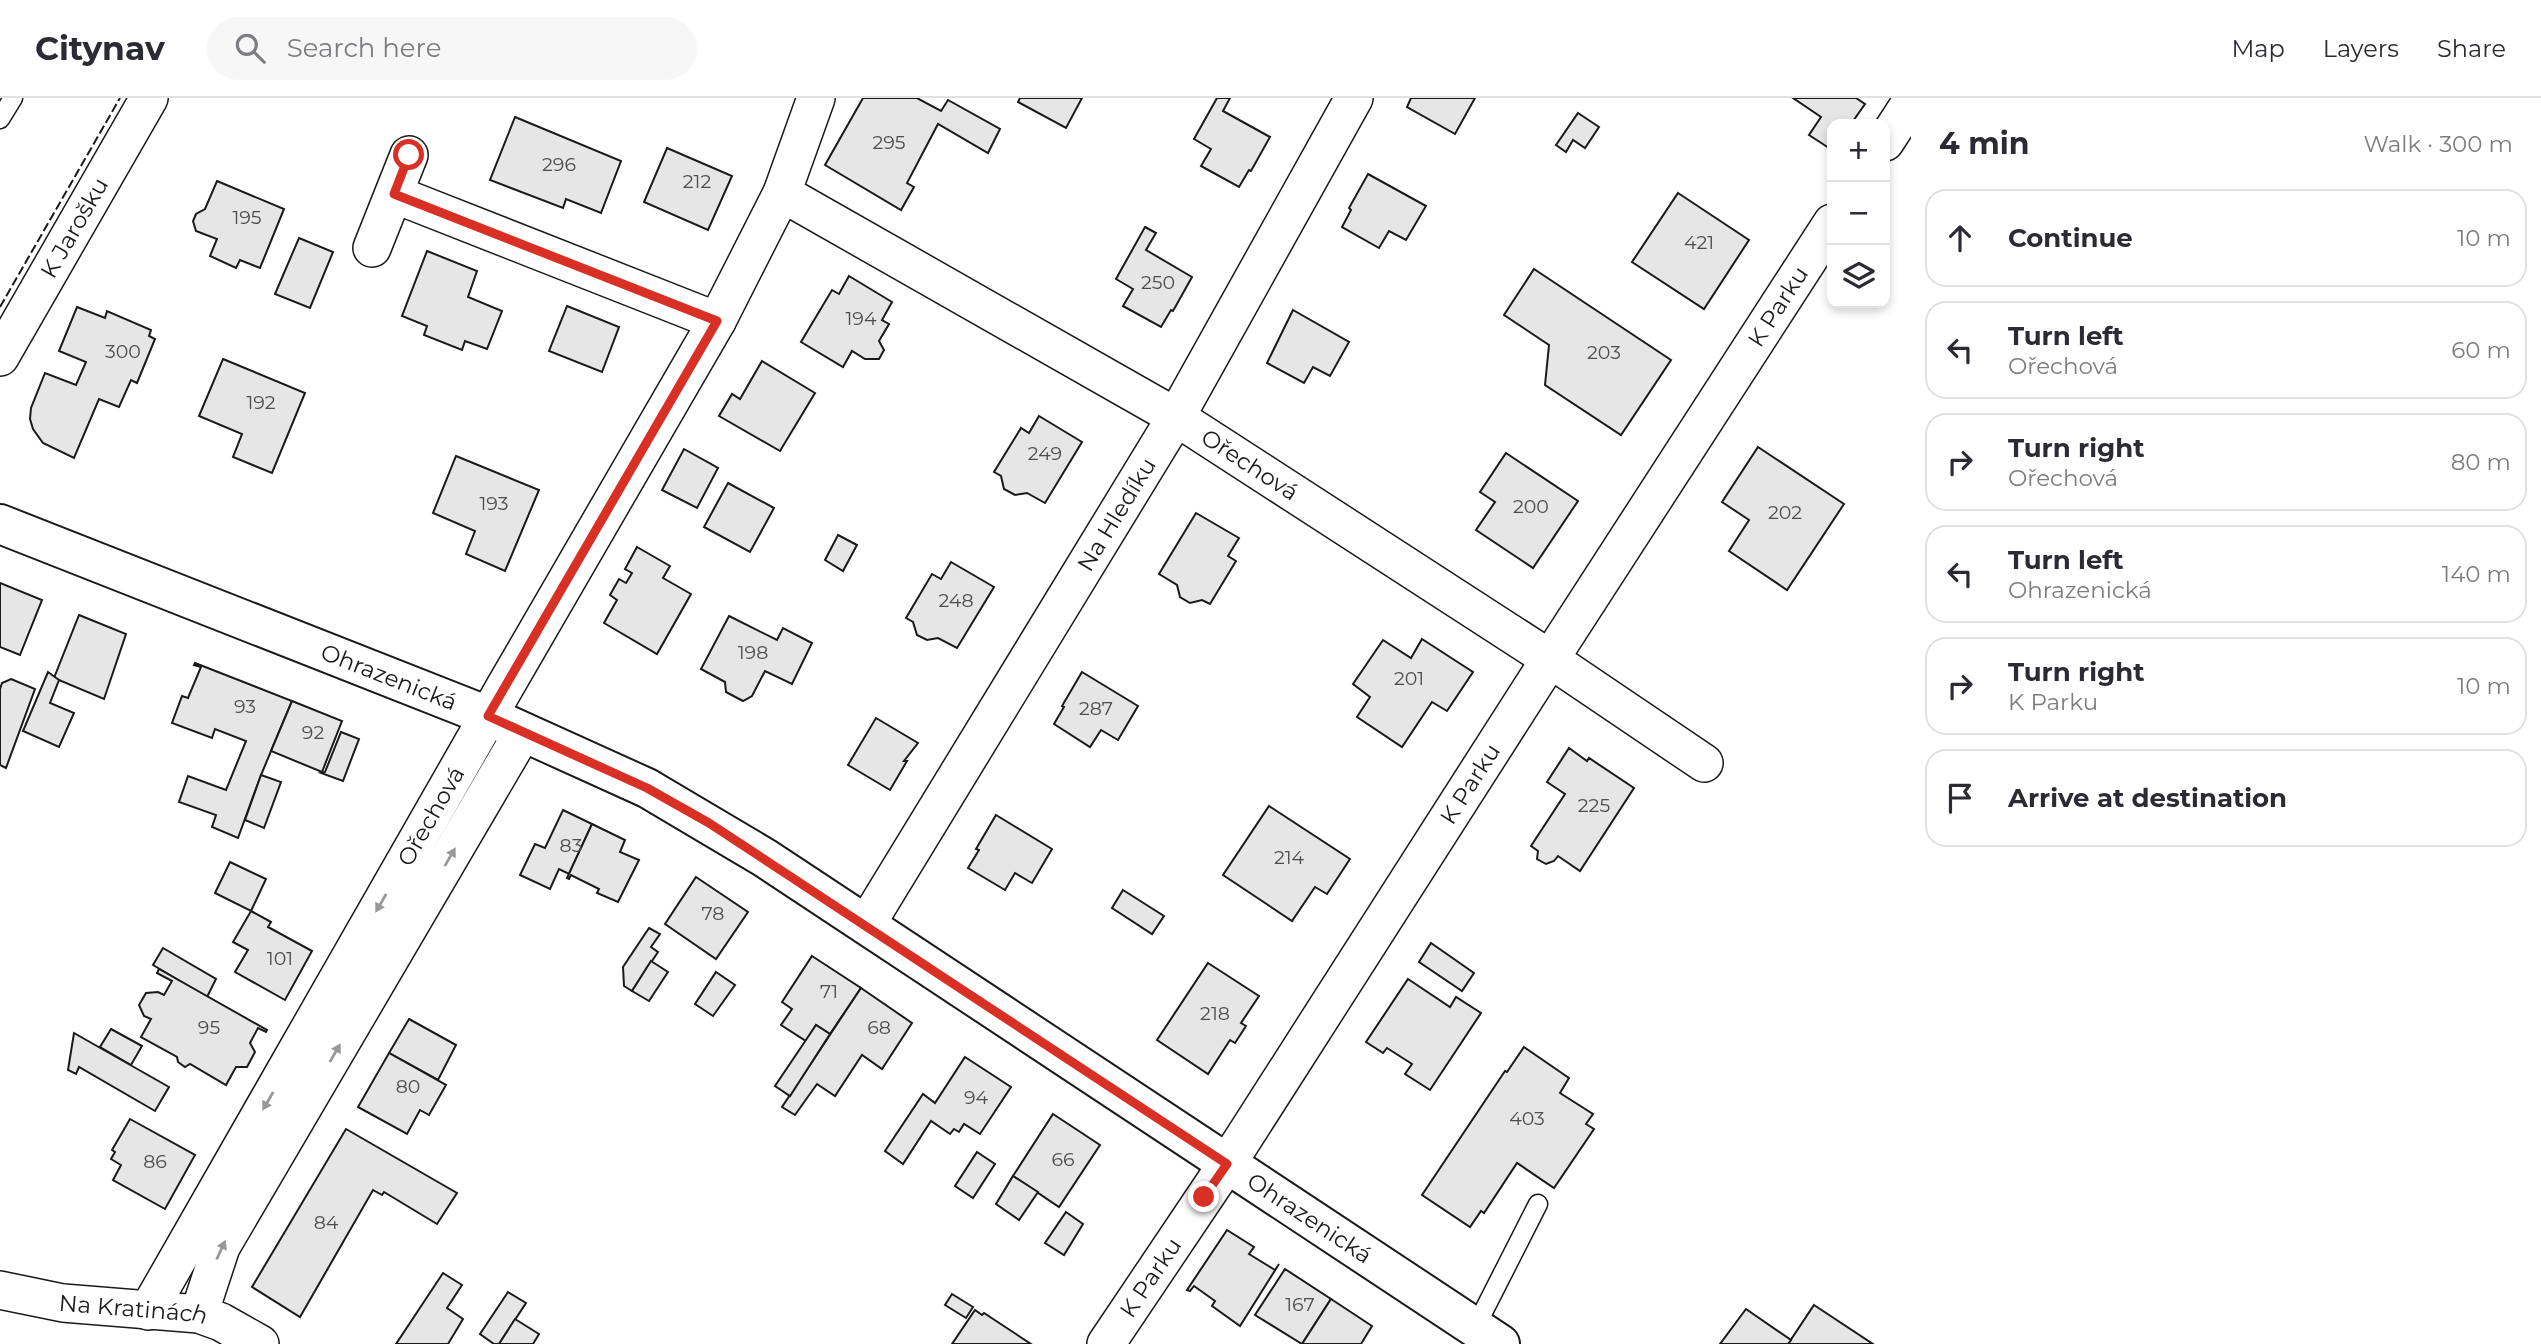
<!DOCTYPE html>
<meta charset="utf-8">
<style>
:root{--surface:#fff;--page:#f7f7f7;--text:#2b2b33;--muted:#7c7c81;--line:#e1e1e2}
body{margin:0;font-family:Montserrat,sans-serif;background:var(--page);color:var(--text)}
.controls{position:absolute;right:21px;top:21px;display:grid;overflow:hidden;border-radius:14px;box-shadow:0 4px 10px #0003}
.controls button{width:63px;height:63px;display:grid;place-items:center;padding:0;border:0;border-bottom:2px solid var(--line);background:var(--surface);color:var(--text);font:35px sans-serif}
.stop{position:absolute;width:21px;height:21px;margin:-16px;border:5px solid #d93025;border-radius:50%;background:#fff}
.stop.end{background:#d93025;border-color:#fff;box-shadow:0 2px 7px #0008}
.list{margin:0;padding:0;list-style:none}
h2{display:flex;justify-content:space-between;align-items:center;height:91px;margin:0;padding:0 28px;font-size:30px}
h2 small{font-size:23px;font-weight:400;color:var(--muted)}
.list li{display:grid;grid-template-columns:46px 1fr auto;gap:21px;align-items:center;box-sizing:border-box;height:98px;margin:0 14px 14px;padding:0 14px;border:2px solid var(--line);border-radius:21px}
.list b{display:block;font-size:26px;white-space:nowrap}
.list p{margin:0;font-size:23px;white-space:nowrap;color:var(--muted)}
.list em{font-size:23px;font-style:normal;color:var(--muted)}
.icon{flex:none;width:38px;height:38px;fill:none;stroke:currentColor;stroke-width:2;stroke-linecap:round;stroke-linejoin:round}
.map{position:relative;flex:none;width:1911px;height:1246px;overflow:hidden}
header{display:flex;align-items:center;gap:42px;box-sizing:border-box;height:98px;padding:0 35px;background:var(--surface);border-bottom:2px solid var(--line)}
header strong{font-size:33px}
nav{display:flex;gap:38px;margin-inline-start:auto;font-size:24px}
.search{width:490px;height:63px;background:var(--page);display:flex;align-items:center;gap:18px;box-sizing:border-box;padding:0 24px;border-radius:38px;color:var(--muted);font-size:26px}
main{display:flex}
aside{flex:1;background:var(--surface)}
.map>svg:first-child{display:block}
.building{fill:#e6e6e6;stroke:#1a1a1a;stroke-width:2}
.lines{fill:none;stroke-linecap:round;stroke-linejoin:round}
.lane-casing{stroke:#1a1a1a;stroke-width:21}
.street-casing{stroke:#1a1a1a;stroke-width:40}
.secondary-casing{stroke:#1a1a1a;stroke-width:42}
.lane{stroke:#fff;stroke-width:18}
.street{stroke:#fff;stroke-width:37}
.secondary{stroke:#fff;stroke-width:38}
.fence{stroke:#1a1a1a;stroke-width:2;stroke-dasharray:9 3.5;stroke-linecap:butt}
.oneway{fill:#989898}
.route{stroke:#d93025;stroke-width:9}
.labels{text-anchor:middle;stroke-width:5;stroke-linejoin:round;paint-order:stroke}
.number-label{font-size:19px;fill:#4d4d4d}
.street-label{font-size:23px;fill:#1a1a1a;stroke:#fff}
</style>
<header>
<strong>Citynav</strong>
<div class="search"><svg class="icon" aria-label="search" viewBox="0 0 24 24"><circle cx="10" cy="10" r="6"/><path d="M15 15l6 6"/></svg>Search here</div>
<nav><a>Map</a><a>Layers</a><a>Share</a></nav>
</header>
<main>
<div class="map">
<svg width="1911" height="1246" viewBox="0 0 1911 1246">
<rect width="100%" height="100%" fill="#fff"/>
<g class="building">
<path d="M 863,0 L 917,0 L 941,13 L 948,2 L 1000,31 L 988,55 L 938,26 L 907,85 L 914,89 L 901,112 L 825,67 Z"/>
<path d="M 1020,0 L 1082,0 L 1066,30 L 1018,4 Z"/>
<path d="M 1217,0 L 1230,0 L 1223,13 L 1270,39 L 1251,73 L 1249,72 L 1239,89 L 1201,68 L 1211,51 L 1194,41 Z"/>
<path d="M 1411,0 L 1475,0 L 1455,36 L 1407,9 Z"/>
<path d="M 1793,0 L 1856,0 L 1865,6 L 1851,26 L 1832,26 L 1832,52 L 1809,37 L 1821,19 Z"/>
<path d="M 1578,15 L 1599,29 L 1585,50 L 1573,42 L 1566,54 L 1556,47 Z"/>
<path d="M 515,19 L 621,63 L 601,115 L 566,101 L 563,110 L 490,82 Z"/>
<path d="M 667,50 L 732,78 L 708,132 L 644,104 Z"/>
<path d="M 1368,76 L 1426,108 L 1406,142 L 1389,133 L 1379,150 L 1342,129 L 1351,112 L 1349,110 Z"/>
<path d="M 217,83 L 284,111 L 260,170 L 240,162 L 236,170 L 210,158 L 217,141 L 196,133 L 193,123 L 196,116 L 205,111 Z"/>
<path d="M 1678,95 L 1749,142 L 1704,211 L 1632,164 Z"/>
<path d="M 1145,129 L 1156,135 L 1146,152 L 1192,179 L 1173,213 L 1171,212 L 1161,229 L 1123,208 L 1133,191 L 1116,181 Z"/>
<path d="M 299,140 L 333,154 L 310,210 L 275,196 Z"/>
<path d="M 427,153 L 477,173 L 468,199 L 502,213 L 487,251 L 465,243 L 462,252 L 424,237 L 427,228 L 402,218 Z"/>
<path d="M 1534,171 L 1671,262 L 1621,337 L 1545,287 L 1549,247 L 1504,217 Z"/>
<path d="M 849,178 L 892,204 L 882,222 L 889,226 L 879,243 L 884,252 L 879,261 L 865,261 L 852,253 L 843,269 L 801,244 L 832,192 L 839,196 Z"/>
<path d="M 567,208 L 619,229 L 602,274 L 549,253 Z"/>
<path d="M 77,209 L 105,220 L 107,213 L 151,232 L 149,238 L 155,241 L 137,285 L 131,282 L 119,309 L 99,301 L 74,360 L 43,345 L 33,331 L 30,321 L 31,310 L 45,275 L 76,287 L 86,264 L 59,253 Z"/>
<path d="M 1293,212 L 1349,244 L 1330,278 L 1313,269 L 1304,285 L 1267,265 Z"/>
<path d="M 223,261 L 305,295 L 272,375 L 233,359 L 242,336 L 199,318 Z"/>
<path d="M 762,263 L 815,295 L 780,353 L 719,318 L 732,296 L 740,301 Z"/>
<path d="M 1039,318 L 1082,344 L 1045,405 L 1027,395 L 1015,397 L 1004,391 L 1001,378 L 994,374 L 1021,330 L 1029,335 Z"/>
<path d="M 1758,349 L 1844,406 L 1787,492 L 1729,453 L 1749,422 L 1722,404 Z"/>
<path d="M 684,351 L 718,370 L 697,410 L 662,392 Z"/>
<path d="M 1506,355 L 1578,403 L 1533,470 L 1476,432 L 1495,404 L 1480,394 Z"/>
<path d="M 456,358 L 539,392 L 505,473 L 466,456 L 475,433 L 433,415 Z"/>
<path d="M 728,385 L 774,410 L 750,454 L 704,429 Z"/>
<path d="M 1196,415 L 1239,440 L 1228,458 L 1236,463 L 1210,506 L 1202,502 L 1190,505 L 1180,499 L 1177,487 L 1159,476 Z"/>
<path d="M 838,437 L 857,447 L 843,473 L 825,462 Z"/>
<path d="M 637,449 L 670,468 L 663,480 L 691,496 L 657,556 L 604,525 L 617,502 L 610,497 L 619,481 L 626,485 L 632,475 L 625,471 Z"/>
<path d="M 951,464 L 994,489 L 957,550 L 938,540 L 927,542 L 917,537 L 913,524 L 906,520 L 932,476 L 941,481 Z"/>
<path d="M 0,485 L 42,502 L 20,557 L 0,549 Z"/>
<path d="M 79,517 L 126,536 L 104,601 L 54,580 Z"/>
<path d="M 729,518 L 777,542 L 783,530 L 812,545 L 792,586 L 765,573 L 752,598 L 743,603 L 726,594 L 725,584 L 701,571 Z"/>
<path d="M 1422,541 L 1473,574 L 1447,613 L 1432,604 L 1402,649 L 1357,619 L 1370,599 L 1353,586 L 1383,542 L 1411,560 Z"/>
<path d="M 195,565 L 292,603 L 261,677 L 238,740 L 212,729 L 216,717 L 179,704 L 188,678 L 226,692 L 246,643 L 215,631 L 212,640 L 172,625 L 182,598 L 188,600 L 201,569 L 194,567 Z"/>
<path d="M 48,574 L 59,582 L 50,605 L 74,615 L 59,649 L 23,633 Z"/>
<path d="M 1082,574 L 1138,608 L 1118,642 L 1101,632 L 1090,649 L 1054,626 L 1064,609 L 1062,608 Z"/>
<path d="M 11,581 L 35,591 L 6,670 L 0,667 L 0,591 L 2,585 Z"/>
<path d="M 292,603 L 342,623 L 322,674 L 271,653 Z"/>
<path d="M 876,620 L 918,645 L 904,663 L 907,663 L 890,692 L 848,667 Z"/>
<path d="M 341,634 L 359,641 L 343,683 L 321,675 L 325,674 Z"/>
<path d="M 1569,650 L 1587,663 L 1589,660 L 1634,690 L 1580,773 L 1558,758 L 1554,763 L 1546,766 L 1537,761 L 1538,753 L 1531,748 L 1565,696 L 1547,684 Z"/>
<path d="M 261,677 L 281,684 L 264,730 L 245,722 Z"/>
<path d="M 1269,708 L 1350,761 L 1327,796 L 1315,789 L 1292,823 L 1223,777 Z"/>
<path d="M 563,712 L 592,726 L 569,776 L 559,771 L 550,791 L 520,777 L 535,746 L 545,750 Z"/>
<path d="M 996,717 L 1052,751 L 1032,785 L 1015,775 L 1005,792 L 968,770 L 979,752 L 976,751 Z"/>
<path d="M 592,726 L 625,742 L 620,754 L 639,762 L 618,804 L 597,795 L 599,791 L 571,777 L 569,781 L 567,780 Z"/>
<path d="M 230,764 L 266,781 L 251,813 L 215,795 Z"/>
<path d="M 696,779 L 748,814 L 716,861 L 665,826 Z"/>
<path d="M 1123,792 L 1164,818 L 1152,836 L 1112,810 Z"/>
<path d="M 251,813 L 271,824 L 268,829 L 312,853 L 285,902 L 235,874 L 248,852 L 233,844 Z"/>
<path d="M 649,830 L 660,836 L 651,849 L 658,854 L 632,893 L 624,888 L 623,869 Z"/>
<path d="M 1431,845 L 1474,875 L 1462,893 L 1419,864 Z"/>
<path d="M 163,850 L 216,881 L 207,899 L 153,867 Z"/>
<path d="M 812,858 L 861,890 L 830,936 L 816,927 L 806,943 L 781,927 L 792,911 L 782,904 Z"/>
<path d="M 651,863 L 668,874 L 649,903 L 632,893 Z"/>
<path d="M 1208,865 L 1259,898 L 1241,925 L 1246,928 L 1235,945 L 1230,942 L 1208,976 L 1157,942 Z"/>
<path d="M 159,871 L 267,932 L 266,934 L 258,930 L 250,945 L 255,954 L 247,969 L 236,969 L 226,987 L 190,966 L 185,969 L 178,964 L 177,959 L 141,939 L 151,921 L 144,918 L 139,907 L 146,895 L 158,894 L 164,897 L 172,883 L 157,875 Z"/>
<path d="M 716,874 L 735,887 L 713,918 L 695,906 Z"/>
<path d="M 1408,881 L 1450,909 L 1456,899 L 1481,915 L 1430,992 L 1405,976 L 1412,966 L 1387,950 L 1383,955 L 1366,944 Z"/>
<path d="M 861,890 L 912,925 L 882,971 L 862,957 L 835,998 L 817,986 L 795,1017 L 782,1009 Z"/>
<path d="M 409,921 L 456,947 L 438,982 L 389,955 Z"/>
<path d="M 816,927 L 830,936 L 790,998 L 775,988 Z"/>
<path d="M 111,931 L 142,948 L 131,967 L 100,949 Z"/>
<path d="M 74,935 L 169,989 L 155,1013 L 79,969 L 76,976 L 68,972 Z"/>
<path d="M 1524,949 L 1569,980 L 1560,995 L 1593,1016 L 1586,1026 L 1594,1031 L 1554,1090 L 1517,1065 L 1484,1115 L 1481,1113 L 1470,1129 L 1422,1097 L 1505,973 L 1507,974 Z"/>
<path d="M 389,955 L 446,987 L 429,1017 L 420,1012 L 407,1036 L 358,1009 Z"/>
<path d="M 965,959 L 1011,989 L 980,1036 L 964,1026 L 959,1034 L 954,1031 L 950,1036 L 931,1023 L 903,1066 L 885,1053 L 923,996 L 935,1005 Z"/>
<path d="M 1053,1016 L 1100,1047 L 1059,1109 L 1013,1078 Z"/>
<path d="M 130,1021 L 195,1057 L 165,1111 L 113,1082 L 121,1067 L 111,1061 L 115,1054 L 112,1052 Z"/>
<path d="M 346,1031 L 457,1095 L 437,1126 L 384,1094 L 382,1097 L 373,1092 L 300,1219 L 252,1189 Z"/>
<path d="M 977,1054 L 995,1066 L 973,1100 L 955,1088 Z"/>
<path d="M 1013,1078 L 1038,1094 L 1019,1122 L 996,1106 Z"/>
<path d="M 1066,1114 L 1083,1126 L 1064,1157 L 1045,1145 Z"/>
<path d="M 1227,1132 L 1254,1149 L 1249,1156 L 1275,1172 L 1279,1166 L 1240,1228 L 1212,1208 L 1215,1203 L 1194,1188 L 1190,1193 L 1187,1192 Z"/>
<path d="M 1285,1171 L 1331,1201 L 1302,1246 L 1255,1217 Z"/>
<path d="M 443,1175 L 462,1187 L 447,1210 L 463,1221 L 448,1246 L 396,1246 Z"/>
<path d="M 508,1194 L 526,1205 L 499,1246 L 494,1246 L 480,1236 Z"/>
<path d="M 952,1196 L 973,1209 L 966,1220 L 945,1207 Z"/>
<path d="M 1331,1201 L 1372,1228 L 1361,1246 L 1302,1246 Z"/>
<path d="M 1814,1207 L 1873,1246 L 1788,1246 Z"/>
<path d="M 1746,1211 L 1791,1242 L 1788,1246 L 1720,1246 Z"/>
<path d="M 975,1212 L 982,1217 L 984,1215 L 1031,1246 L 952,1246 Z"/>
<path d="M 515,1221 L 539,1236 L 533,1246 L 499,1246 Z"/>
</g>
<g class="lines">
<g class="lane-casing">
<g id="lane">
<path d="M 0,21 L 13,0"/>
<path d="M 1475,1230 L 1538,1106"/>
</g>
</g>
<g class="street-casing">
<g id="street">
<path id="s1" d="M 816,0 L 782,95 L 1176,319 L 1550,561 L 1704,665"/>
<path d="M 1885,44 L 1911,4"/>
<path d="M 394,96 L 717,223"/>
<path d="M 372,150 L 409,57"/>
<path id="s2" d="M 0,259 L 149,0"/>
<path id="s3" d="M 866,827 L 1176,319 L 1354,0"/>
<path id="s4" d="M 0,1192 L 63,1205 L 199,1216 L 221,1224 L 260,1246"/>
<path id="s5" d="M 148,1213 L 506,587 L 717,223 L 782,95"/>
<path d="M 199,1216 L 221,1149 L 523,634"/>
<path id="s6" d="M 1106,1246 L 1227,1066 L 1550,561 L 1832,125"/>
</g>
</g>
<g class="secondary-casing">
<g id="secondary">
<path id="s7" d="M 0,426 L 488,618 L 647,690 L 765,760 L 1500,1246"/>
</g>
</g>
<use href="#lane" class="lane"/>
<use href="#street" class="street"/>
<use href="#secondary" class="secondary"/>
<path class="fence" d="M 0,209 L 120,0"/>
</g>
<defs><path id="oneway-solid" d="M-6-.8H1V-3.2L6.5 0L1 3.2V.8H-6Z" transform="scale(1.75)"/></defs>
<g class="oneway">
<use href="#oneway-solid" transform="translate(450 759) rotate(-60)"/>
<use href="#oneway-solid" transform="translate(381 805) rotate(120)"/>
<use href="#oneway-solid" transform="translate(335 955) rotate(-60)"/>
<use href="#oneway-solid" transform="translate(268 1003) rotate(120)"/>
<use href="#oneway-solid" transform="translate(221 1152) rotate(-65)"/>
</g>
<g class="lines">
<path class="route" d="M 409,57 L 394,96 L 717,223 L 488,618 L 647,690 L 709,725 L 1227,1066 L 1204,1099"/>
</g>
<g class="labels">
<g class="number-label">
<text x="889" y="51">295</text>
<text x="559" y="73">296</text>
<text x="697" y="90">212</text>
<text x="247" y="126">195</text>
<text x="1699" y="151">421</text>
<text x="1158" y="191">250</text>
<text x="861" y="227">194</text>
<text x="123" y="260">300</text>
<text x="1604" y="261">203</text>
<text x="261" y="311">192</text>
<text x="1045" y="362">249</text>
<text x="494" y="412">193</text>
<text x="1531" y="415">200</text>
<text x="1785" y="421">202</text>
<text x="956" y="509">248</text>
<text x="753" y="561">198</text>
<text x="1409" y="587">201</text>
<text x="245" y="615">93</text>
<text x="1096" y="617">287</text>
<text x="313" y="641">92</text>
<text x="1594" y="714">225</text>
<text x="571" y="754">83</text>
<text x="1289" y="766">214</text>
<text x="713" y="822">78</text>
<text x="280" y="867">101</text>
<text x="829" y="900">71</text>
<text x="1215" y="922">218</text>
<text x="209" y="936">95</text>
<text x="879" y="936">68</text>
<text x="408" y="995">80</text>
<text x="976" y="1006">94</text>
<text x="1527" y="1027">403</text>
<text x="1063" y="1068">66</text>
<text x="155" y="1070">86</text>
<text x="326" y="1131">84</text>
<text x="1300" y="1213">167</text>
</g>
<g class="street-label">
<text dy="8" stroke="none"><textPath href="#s2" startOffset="149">K Jarošku</textPath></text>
<text dy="8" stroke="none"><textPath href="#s6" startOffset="1236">K Parku</textPath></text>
<text dy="8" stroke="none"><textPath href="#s1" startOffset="642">Ořechová</textPath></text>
<text dy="8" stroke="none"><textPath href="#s3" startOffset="481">Na Hledíku</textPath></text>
<text dy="8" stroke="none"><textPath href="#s7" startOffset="418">Ohrazenická</textPath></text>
<text dy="8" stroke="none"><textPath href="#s6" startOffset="668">K Parku</textPath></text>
<text dy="8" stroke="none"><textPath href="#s5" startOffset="570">Ořechová</textPath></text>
<text dy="8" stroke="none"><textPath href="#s7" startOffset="1489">Ohrazenická</textPath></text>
<text dy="8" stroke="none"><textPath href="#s6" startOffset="80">K Parku</textPath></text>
<text dy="8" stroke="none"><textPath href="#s4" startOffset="135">Na Kratinách</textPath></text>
</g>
</g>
</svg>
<div class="controls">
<button>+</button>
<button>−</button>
<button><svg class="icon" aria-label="layers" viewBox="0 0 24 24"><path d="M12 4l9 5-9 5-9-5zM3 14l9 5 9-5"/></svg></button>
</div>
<div class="stop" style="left:409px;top:57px"></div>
<div class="stop end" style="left:1204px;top:1099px"></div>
</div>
<aside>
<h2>4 min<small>Walk · 300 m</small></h2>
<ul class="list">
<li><svg class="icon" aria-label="ahead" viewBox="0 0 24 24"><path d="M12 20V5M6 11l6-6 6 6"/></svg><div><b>Continue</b></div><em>10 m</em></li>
<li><svg class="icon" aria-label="left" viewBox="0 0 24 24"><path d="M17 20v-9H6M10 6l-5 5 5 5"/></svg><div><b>Turn left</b><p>Ořechová</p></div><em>60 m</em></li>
<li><svg class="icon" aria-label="right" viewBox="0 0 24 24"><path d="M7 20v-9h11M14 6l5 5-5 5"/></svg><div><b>Turn right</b><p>Ořechová</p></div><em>80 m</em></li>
<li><svg class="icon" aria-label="left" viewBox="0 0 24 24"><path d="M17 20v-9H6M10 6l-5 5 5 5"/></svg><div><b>Turn left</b><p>Ohrazenická</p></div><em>140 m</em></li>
<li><svg class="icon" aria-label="right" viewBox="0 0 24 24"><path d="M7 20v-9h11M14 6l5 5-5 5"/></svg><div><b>Turn right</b><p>K Parku</p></div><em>10 m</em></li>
<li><svg class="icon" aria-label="arrive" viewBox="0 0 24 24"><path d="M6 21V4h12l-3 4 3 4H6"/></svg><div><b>Arrive at destination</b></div></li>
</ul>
</aside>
</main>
